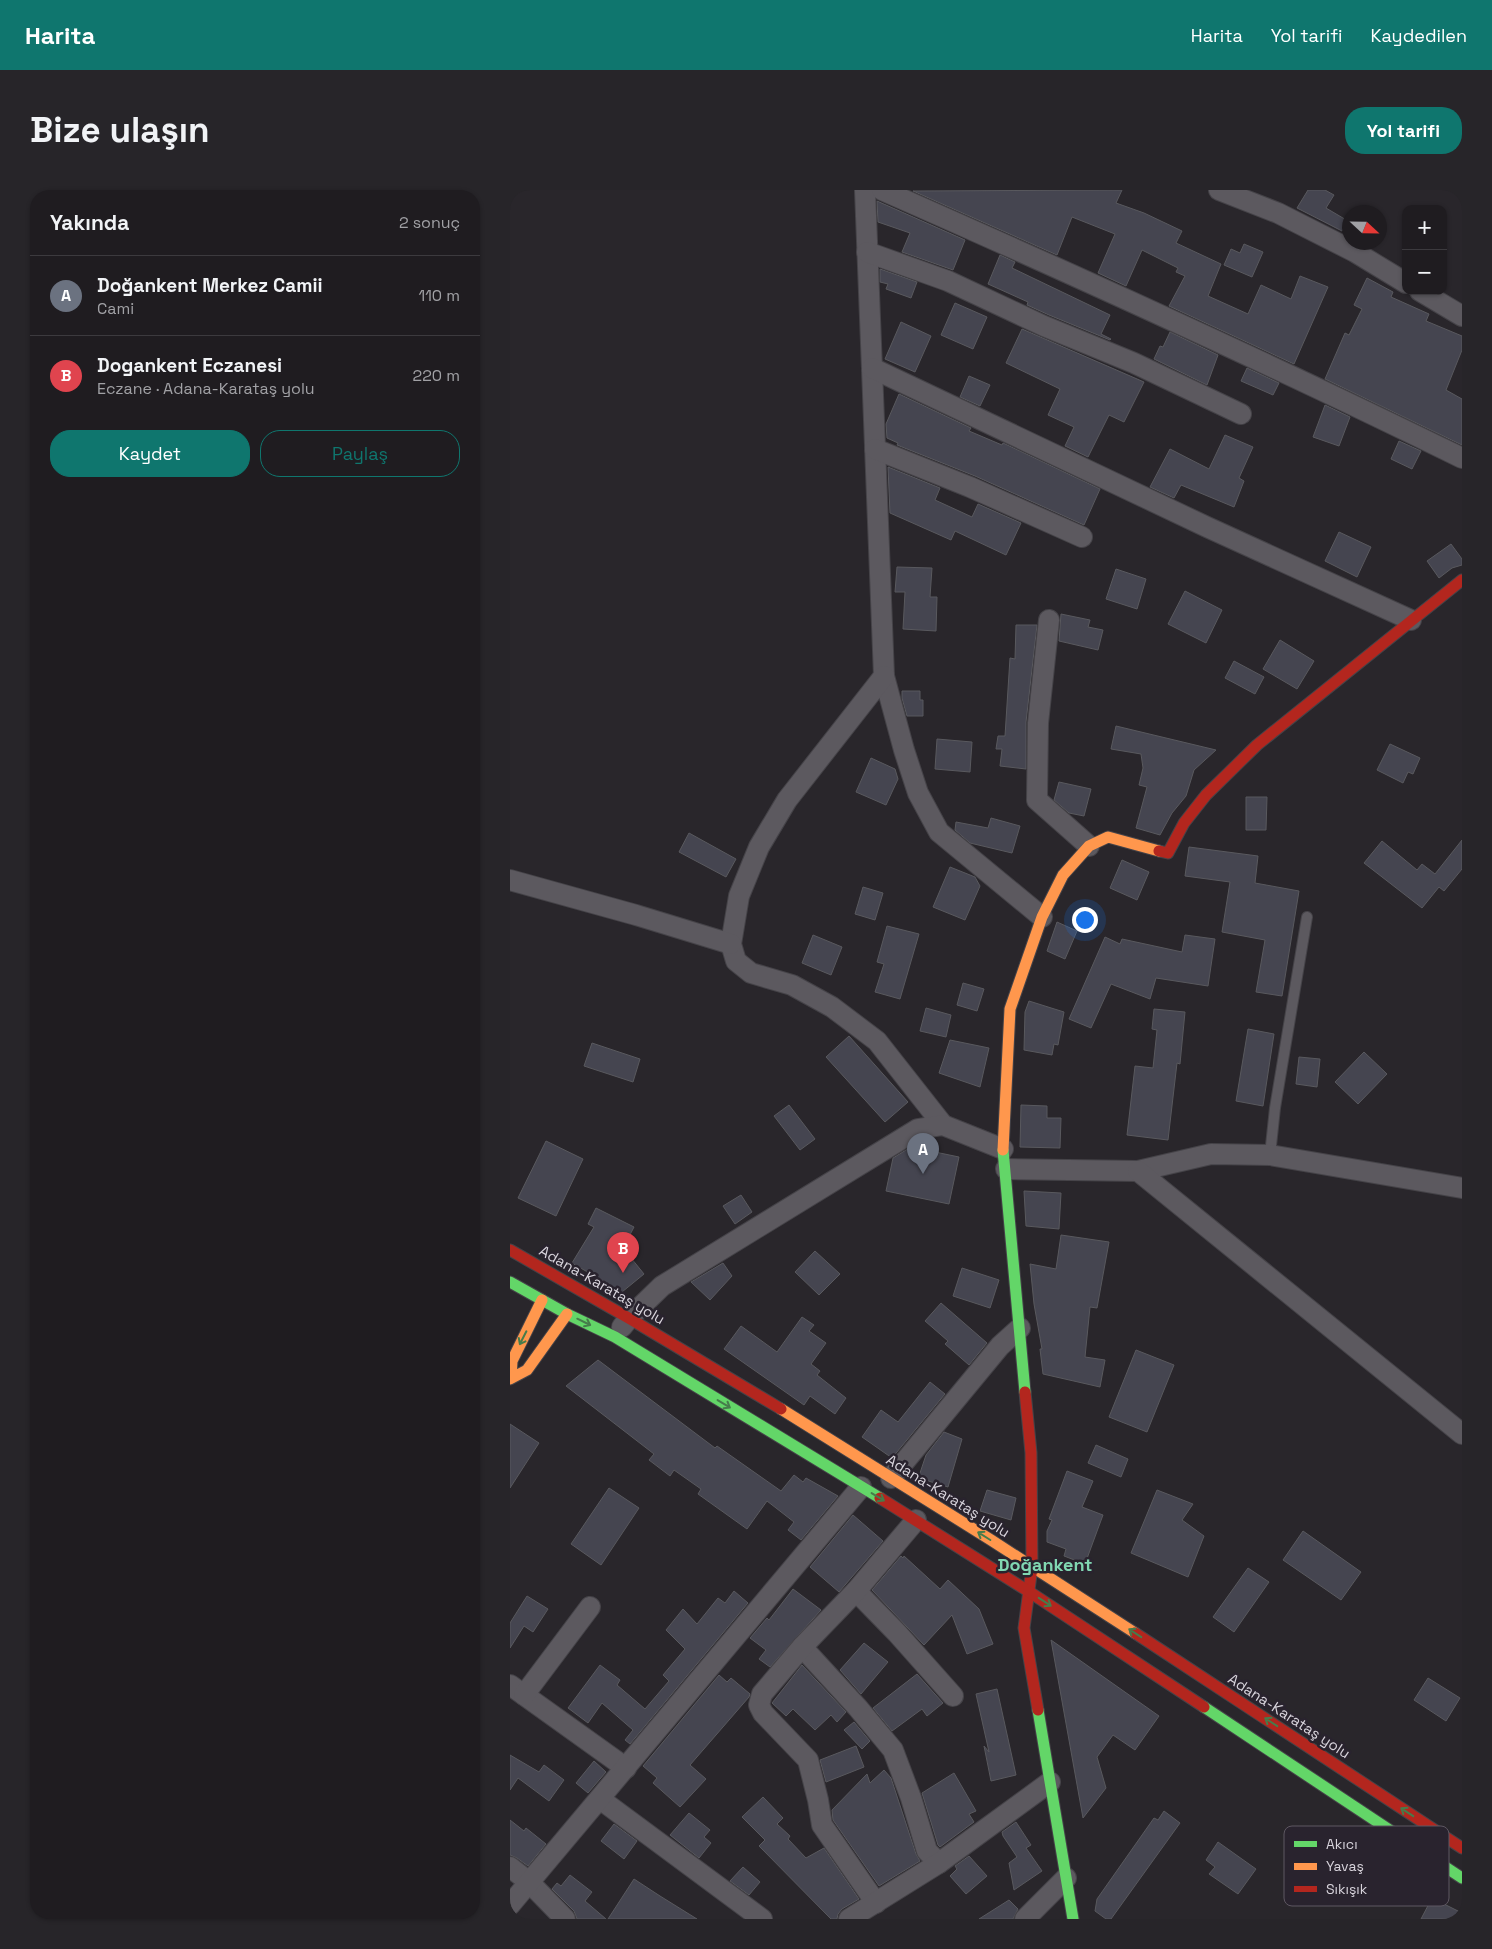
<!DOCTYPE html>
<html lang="tr">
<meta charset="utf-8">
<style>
:root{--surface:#1f1c20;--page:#272529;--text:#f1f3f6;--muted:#a1a1a5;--line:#3c3a3e;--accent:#0f766e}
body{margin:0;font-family:"Space Grotesk",sans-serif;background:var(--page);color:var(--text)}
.controls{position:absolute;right:15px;top:15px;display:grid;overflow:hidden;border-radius:10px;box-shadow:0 1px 4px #0004}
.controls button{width:45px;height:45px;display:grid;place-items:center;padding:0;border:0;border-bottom:1px solid var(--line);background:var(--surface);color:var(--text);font:25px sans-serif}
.compass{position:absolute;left:832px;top:15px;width:45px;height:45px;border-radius:50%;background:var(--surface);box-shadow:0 1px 4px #0004;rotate:112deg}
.you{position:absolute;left:574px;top:729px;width:18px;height:18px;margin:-12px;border:4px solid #fff;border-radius:50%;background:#1a73e8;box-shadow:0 0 0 8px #1a73e833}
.badge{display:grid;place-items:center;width:32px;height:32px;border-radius:50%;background:var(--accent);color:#fff;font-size:16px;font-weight:700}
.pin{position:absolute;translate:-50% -41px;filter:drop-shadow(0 1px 2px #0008)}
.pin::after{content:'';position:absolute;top:26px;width:18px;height:15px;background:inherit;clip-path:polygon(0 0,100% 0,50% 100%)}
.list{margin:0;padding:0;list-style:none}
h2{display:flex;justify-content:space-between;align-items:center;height:65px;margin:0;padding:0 20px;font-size:21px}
h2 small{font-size:16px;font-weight:400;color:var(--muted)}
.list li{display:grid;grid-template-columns:32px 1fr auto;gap:15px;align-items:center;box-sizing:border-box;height:80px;padding:0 20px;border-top:1px solid var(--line)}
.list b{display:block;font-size:19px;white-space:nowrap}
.list p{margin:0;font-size:16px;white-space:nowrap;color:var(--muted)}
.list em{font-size:16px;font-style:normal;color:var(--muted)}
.actions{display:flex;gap:10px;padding:15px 20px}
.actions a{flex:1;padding:11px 0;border:1px solid var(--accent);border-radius:20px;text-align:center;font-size:18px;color:var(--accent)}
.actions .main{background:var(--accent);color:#fff}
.map{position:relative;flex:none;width:952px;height:1729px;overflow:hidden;border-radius:20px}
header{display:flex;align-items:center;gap:30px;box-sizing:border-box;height:70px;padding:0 25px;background:var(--accent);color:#fff}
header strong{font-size:24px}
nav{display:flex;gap:28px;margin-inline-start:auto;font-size:18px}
.intro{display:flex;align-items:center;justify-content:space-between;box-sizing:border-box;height:120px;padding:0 30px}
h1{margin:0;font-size:35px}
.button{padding:12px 22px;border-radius:20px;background:var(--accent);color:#fff;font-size:18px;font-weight:700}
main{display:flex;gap:30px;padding:0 30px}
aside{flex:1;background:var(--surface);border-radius:20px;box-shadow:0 1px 4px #0004}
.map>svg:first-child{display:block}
.building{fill:#454550;stroke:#59595e}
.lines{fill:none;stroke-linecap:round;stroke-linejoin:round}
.lane-casing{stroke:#454348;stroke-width:12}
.street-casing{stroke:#454348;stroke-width:22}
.fast-casing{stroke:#454348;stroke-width:13}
.slow-casing{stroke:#454348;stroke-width:13}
.jam-casing{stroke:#454348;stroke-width:13}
.lane{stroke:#5c595f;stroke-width:10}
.street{stroke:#5c595f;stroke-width:20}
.fast{stroke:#63d668;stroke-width:11}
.slow{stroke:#ff974d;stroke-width:11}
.jam{stroke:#b3261e;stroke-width:11}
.oneway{stroke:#467c4b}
.labels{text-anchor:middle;stroke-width:5;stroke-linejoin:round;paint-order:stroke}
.street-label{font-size:15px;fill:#d8d4dc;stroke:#29232e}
.quarter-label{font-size:18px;font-weight:bold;fill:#81d7b2;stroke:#29232e}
.key{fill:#29232e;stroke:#5e5862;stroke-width:1}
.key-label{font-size:14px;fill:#d8d4dc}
</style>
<header>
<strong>Harita</strong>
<nav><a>Harita</a><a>Yol tarifi</a><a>Kaydedilen</a></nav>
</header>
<div class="intro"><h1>Bize ulaşın</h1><a class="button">Yol tarifi</a></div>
<main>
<aside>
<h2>Yakında<small>2 sonuç</small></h2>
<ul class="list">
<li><span class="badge" style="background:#6b7280">A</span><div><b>Doğankent Merkez Camii</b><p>Cami</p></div><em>110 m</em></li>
<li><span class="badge" style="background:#e0444e">B</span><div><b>Dogankent Eczanesi</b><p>Eczane · Adana-Karataş yolu</p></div><em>220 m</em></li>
</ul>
<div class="actions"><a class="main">Kaydet</a><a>Paylaş</a></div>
</aside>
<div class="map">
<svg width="952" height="1729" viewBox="0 0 952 1729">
<rect width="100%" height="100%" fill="#29262b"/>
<g class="building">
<path d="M 612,0 L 606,13 L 634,23 L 672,41 L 666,53 L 711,74 L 698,106 L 738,124 L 751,95 L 781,109 L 790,86 L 818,97 L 784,174 L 659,116 L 675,86 L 666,82 L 668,78 L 632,60 L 616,96 L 588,83 L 605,44 L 562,27 L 547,65 L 403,1 Z"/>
<path d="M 798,0 L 815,0 L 824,5 L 816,18 L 838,31 L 832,41 L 787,18 Z"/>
<path d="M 367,11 L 455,50 L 443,80 L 392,62 L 400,43 L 368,32 Z"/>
<path d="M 734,54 L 753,62 L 742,87 L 714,75 L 721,59 L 730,63 Z"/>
<path d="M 490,65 L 505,72 L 502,78 L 600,125 L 591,144 L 601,149 L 600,150 L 539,125 L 517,115 L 518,112 L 478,94 Z"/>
<path d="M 370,79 L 407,92 L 401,108 L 376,99 L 378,94 L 370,92 Z"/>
<path d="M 857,88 L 883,102 L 881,107 L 919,124 L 916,131 L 952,146 L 952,160 L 936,200 L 952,209 L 952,255 L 815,189 L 835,143 L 839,145 L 852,119 L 844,115 Z"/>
<path d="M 445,113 L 477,127 L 463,159 L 431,145 Z"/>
<path d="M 391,132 L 421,146 L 405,182 L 375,169 Z"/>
<path d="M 512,139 L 634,192 L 614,232 L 599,225 L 578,267 L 555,256 L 564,237 L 538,225 L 550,199 L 496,173 Z"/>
<path d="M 660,142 L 708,165 L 697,195 L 644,169 L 650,156 L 653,157 Z"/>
<path d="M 737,178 L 769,193 L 763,205 L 731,191 Z"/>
<path d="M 459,186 L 480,195 L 470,216 L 450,207 Z"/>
<path d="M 389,204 L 461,238 L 459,241 L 492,255 L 493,253 L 590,299 L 574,335 L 465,286 L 387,255 L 388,253 L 377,248 L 376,234 Z"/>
<path d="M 815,215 L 840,227 L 829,256 L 803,247 Z"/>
<path d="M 715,245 L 743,257 L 729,288 L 734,291 L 724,317 L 671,295 L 664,308 L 640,297 L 660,259 L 699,279 Z"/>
<path d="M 889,251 L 911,261 L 902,279 L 881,269 Z"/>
<path d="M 378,277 L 430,298 L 425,310 L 462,327 L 468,314 L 511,333 L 496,365 L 445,341 L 441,350 L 380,323 Z"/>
<path d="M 829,342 L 861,357 L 847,387 L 815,371 Z"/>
<path d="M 941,354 L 952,369 L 952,375 L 942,378 L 929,388 L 917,371 Z"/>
<path d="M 387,377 L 422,378 L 420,407 L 427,407 L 426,441 L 393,439 L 395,402 L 385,402 Z"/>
<path d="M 606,379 L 636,389 L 627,419 L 596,409 Z"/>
<path d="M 675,401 L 712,420 L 696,453 L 658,434 Z"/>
<path d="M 551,424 L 580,430 L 578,437 L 593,440 L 588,460 L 549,451 Z"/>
<path d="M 506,435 L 527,435 L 516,532 L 516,579 L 490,576 L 492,559 L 486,559 L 488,546 L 495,546 L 500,468 L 505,469 Z"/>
<path d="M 770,450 L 804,471 L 787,499 L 753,479 Z"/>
<path d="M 724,471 L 754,487 L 745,504 L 715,488 Z"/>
<path d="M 392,501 L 410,501 L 410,510 L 413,510 L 413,526 L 397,526 L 392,508 Z"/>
<path d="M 606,536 L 706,560 L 684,580 L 676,606 L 662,623 L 650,645 L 626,638 L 637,597 L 629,595 L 633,578 L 631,564 L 601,559 Z"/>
<path d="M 427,549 L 462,552 L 460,582 L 425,579 Z"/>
<path d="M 880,554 L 910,568 L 903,584 L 898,582 L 893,593 L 867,580 Z"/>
<path d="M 361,568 L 385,579 L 388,589 L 376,615 L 346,602 Z"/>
<path d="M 549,592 L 581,599 L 574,626 L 559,623 L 544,610 Z"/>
<path d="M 736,607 L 757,607 L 756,640 L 736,640 Z"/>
<path d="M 481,628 L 510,636 L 502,663 L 460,653 L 445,640 L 446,632 L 478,638 Z"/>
<path d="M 179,643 L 226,669 L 216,687 L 169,662 Z"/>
<path d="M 952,650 L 952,679 L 934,701 L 929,697 L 912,718 L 854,673 L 872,651 L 907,680 L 912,674 L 925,684 Z"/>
<path d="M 679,657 L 748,666 L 745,693 L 789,701 L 772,806 L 746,802 L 755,750 L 712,742 L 720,692 L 675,686 Z"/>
<path d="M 612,670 L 639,682 L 627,710 L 600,698 Z"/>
<path d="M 440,677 L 465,687 L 470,696 L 455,730 L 423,717 Z"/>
<path d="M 353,697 L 373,703 L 365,730 L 345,724 Z"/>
<path d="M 547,732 L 567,741 L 555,769 L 537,761 Z"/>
<path d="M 377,736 L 409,744 L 390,809 L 365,802 L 374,774 L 367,772 Z"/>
<path d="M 303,745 L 332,757 L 321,785 L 292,773 Z"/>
<path d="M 675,745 L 705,749 L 698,796 L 646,788 L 640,809 L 601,794 L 581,838 L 559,829 L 595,747 L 610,754 L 612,749 L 672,762 Z"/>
<path d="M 453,793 L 474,799 L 467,821 L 447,815 Z"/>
<path d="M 519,811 L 554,822 L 548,855 L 544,854 L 542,865 L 514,860 L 515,822 Z"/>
<path d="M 416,818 L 441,825 L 436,847 L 410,841 Z"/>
<path d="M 644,819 L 675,822 L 670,874 L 667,873 L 658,950 L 617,945 L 625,876 L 643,878 L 647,840 L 642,839 Z"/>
<path d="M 738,839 L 764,844 L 753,916 L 726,911 Z"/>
<path d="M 339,846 L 398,912 L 375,932 L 316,867 Z"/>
<path d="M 440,850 L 479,858 L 470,897 L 429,883 Z"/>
<path d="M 82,853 L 130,869 L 123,892 L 74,876 Z"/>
<path d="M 854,862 L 877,884 L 848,914 L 825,892 Z"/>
<path d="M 789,867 L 810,869 L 807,897 L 786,894 Z"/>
<path d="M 279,915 L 305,949 L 290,960 L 264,926 Z"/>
<path d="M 511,915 L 537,916 L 537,928 L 551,928 L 550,958 L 510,957 Z"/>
<path d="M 36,951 L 73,969 L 46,1026 L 8,1008 Z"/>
<path d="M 401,957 L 449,967 L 439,1014 L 376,1001 L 383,968 Z"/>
<path d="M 514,1001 L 551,1003 L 549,1039 L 516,1036 Z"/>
<path d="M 231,1005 L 242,1022 L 225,1034 L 213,1016 Z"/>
<path d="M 86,1018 L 124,1037 L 113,1058 L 134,1084 L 112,1102 L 62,1073 L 84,1037 L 78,1034 Z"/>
<path d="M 551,1045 L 599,1052 L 587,1118 L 580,1117 L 575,1167 L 595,1170 L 590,1197 L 533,1184 L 530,1159 L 532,1159 L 524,1114 L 520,1074 L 546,1079 Z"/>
<path d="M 305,1061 L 330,1084 L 309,1105 L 285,1082 Z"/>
<path d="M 213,1073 L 222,1086 L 200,1110 L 181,1092 Z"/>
<path d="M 452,1078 L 489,1090 L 480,1118 L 443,1106 Z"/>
<path d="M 431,1113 L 477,1153 L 459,1175 L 435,1154 L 438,1151 L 415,1131 Z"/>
<path d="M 292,1127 L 304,1135 L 299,1141 L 316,1153 L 301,1174 L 310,1181 L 307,1185 L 336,1208 L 325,1224 L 300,1206 L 294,1215 L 214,1159 L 231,1136 L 267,1162 Z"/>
<path d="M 626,1160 L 664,1175 L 637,1242 L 599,1227 Z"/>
<path d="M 88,1170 L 205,1258 L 207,1256 L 271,1301 L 284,1285 L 293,1292 L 296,1288 L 328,1306 L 291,1350 L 278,1340 L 284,1332 L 257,1311 L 237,1339 L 188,1304 L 191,1299 L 164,1280 L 160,1286 L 139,1270 L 144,1264 L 56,1196 Z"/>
<path d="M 420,1192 L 435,1204 L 382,1268 L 352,1247 L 371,1220 L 388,1232 Z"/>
<path d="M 0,1234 L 29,1253 L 0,1298 Z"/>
<path d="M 434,1242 L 452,1249 L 438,1297 L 415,1290 L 409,1286 L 416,1265 Z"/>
<path d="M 586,1255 L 618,1269 L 611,1287 L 578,1273 Z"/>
<path d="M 557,1281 L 583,1291 L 572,1317 L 593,1325 L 575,1374 L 554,1366 L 556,1359 L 537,1352 L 537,1341 L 542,1330 L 539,1329 Z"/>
<path d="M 99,1298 L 129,1318 L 91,1375 L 61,1354 Z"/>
<path d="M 477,1300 L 506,1308 L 501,1330 L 470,1321 Z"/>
<path d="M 647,1300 L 683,1314 L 672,1330 L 694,1346 L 678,1387 L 621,1363 Z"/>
<path d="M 343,1325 L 373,1351 L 329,1402 L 300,1377 Z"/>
<path d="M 793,1341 L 851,1382 L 831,1410 L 773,1370 Z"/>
<path d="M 391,1366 L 393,1368 L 394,1366 L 430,1399 L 438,1390 L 469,1419 L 483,1454 L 457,1464 L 442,1425 L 414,1455 L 362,1400 Z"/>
<path d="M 738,1378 L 759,1392 L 724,1442 L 703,1427 Z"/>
<path d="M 283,1399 L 311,1420 L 260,1477 L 249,1469 L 256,1460 L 240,1448 L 257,1428 L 259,1430 Z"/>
<path d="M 224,1401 L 238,1413 L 120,1554 L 115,1550 L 123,1540 L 92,1513 L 78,1533 L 58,1518 L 90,1475 L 110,1490 L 107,1495 L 135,1519 L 159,1491 L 153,1485 L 175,1459 L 156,1440 L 173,1419 L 187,1434 L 208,1408 L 215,1413 Z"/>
<path d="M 17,1406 L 38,1419 L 23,1442 L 14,1436 L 0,1458 L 0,1433 Z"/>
<path d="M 541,1450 L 649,1526 L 625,1560 L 603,1545 L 587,1567 L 596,1598 L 573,1628 Z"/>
<path d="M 354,1453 L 378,1472 L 351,1504 L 330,1480 Z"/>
<path d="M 292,1475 L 336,1522 L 327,1532 L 321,1525 L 305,1540 L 283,1519 L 276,1526 L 262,1513 Z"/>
<path d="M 407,1484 L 433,1513 L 417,1526 L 412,1519 L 382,1541 L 363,1518 Z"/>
<path d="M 209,1485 L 217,1492 L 221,1488 L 240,1504 L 239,1507 L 180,1575 L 196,1589 L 170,1617 L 143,1593 L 147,1588 L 133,1576 Z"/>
<path d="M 918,1488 L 950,1508 L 936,1531 L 904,1510 Z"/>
<path d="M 487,1499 L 506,1585 L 481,1591 L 474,1556 L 479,1562 L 466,1504 Z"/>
<path d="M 344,1532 L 360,1551 L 352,1559 L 334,1540 Z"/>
<path d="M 346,1556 L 354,1577 L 316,1592 L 310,1570 Z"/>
<path d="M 0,1565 L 29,1582 L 34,1575 L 54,1590 L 39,1611 L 8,1588 L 0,1600 Z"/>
<path d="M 84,1571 L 96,1582 L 78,1603 L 66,1593 Z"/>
<path d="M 374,1580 L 381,1588 L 406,1664 L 410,1671 L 369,1696 L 323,1630 L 322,1620 L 357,1584 L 360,1593 Z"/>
<path d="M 444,1583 L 466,1621 L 459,1624 L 464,1632 L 430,1657 L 428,1655 L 412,1603 Z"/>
<path d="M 253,1607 L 273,1628 L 267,1634 L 280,1646 L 278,1649 L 296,1668 L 314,1658 L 349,1709 L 332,1719 L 328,1724 L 327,1729 L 321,1729 L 249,1656 L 255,1650 L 232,1627 Z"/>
<path d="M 654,1621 L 670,1633 L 601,1729 L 596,1729 L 585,1721 L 587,1709 L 644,1628 L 648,1630 Z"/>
<path d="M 179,1623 L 200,1640 L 194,1647 L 201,1653 L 189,1668 L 160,1645 Z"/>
<path d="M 0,1630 L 14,1641 L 16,1638 L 36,1654 L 18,1676 L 7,1668 L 0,1665 Z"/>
<path d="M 506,1632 L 521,1655 L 516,1658 L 532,1681 L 504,1700 L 499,1673 L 507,1667 L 493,1646 L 492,1642 Z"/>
<path d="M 104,1634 L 127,1651 L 114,1669 L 91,1651 Z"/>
<path d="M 708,1652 L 746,1679 L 728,1704 L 699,1684 L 705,1677 L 696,1670 Z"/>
<path d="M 459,1666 L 477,1686 L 456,1704 L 440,1686 L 447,1679 L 445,1676 Z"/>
<path d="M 233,1677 L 250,1692 L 239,1705 L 220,1691 Z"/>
<path d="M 60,1685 L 82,1702 L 75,1711 L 96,1729 L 67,1729 L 64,1721 L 42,1699 L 47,1693 L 51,1696 Z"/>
<path d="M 124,1689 L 150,1706 L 187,1729 L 98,1729 Z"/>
<path d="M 922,1708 L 952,1723 L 952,1729 L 911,1729 Z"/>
<path d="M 499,1710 L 508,1719 L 503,1729 L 469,1729 Z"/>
</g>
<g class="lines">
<g class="lane-casing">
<path id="lane" d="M 760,965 L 765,918 L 797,727"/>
</g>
<g class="street-casing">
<g id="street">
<path d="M 355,0 L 374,486 L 394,560 L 408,603 L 429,642 L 532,727"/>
<path d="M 372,0 C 567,86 761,174 952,268"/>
<path d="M 709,0 L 768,23 L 845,62 L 896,93"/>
<path d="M 357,62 L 438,91 L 534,136 L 624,173 L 731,224"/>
<path d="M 910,101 L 952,126"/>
<path d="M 362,178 L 697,337 L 901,430"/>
<path d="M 365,259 L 460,297 L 572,347"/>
<path d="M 539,430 L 528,533 L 527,610 L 579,656"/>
<path d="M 374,486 L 277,610 L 249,657 L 229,706 L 221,754 L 226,771 L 241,783 L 282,795 L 322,817 L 367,851 L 433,935"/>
<path d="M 0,690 L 126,725 L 221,754"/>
<path d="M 496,979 L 628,981 L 701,964 L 760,965 L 952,998"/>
<path d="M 628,981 L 952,1244"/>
<path d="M 112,1137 L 120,1127 L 152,1096 L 408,939 L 433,935 L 493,959"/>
<path d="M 381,1288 L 490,1156 L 510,1138"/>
<path d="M 346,1401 L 387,1443 L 443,1506"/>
<path d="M 292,1457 L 348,1518 L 383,1560 L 401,1608 L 417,1661 L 429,1673"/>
<path d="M 0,1495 L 116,1578"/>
<path d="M 14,1505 L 80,1417"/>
<path d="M 90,1609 L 252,1729"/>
<path d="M 0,1677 L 19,1692 L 55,1729"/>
<path d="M 366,1713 L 312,1635 L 308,1610 L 298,1570 L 253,1523 L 249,1515 L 252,1504 L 292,1457 L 346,1401 L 406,1330"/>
<path d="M 0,1715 L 351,1297"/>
<path d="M 339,1729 L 429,1673 L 540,1592"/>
<path d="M 515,1729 L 556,1688"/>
</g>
</g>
<g class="fast-casing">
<g id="fast">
<path d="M 493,960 L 515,1202"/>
<path d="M 0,1092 L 57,1124 L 105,1147 L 370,1308"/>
<path d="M 694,1517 L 952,1688"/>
<path d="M 528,1520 L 563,1729"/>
</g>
</g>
<g class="slow-casing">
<g id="slow">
<path d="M 493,960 L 500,819 L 532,727 L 553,685 L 579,656 L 598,647 L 649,661"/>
<path d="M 1,1188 L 2,1171 L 32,1110"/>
<path d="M 0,1189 L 17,1180 L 57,1124"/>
<path d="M 271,1219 L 481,1350 L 625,1443"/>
</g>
</g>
<g class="jam-casing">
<g id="jam">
<path d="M 649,661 L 658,663 L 674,633 L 696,605 L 747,555 L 952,390"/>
<path d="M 0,1060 L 122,1130 L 271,1219"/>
<path d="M 515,1202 L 521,1263 L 522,1377 L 514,1438 L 528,1520"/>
<path d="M 370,1308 L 518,1401 L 694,1517"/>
<path d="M 625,1443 L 952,1658"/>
</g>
</g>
<use href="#lane" class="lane"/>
<use href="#street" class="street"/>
<use href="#fast" class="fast"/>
<use href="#slow" class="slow"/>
<use href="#jam" class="jam"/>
</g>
<defs><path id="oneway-shaft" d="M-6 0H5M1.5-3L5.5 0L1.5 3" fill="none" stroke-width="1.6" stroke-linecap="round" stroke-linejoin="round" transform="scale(1.25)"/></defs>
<g class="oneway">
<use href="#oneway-shaft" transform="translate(74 1132) rotate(26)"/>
<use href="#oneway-shaft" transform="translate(13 1148) rotate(117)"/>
<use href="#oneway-shaft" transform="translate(214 1214) rotate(31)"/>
<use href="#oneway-shaft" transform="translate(368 1307) rotate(31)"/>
<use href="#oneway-shaft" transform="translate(474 1346) rotate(-148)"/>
<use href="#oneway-shaft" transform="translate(535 1412) rotate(33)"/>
<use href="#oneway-shaft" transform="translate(625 1443) rotate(-147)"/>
<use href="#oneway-shaft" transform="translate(761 1532) rotate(-147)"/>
<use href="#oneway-shaft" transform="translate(897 1622) rotate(-147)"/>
</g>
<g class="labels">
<g class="street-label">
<text transform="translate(92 1095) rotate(30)" y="5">Adana-Karataş yolu</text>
<text transform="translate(438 1306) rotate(32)" y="5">Adana-Karataş yolu</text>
<text transform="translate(779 1526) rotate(33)" y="5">Adana-Karataş yolu</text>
</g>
<g class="quarter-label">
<text x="535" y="1381">Doğankent</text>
</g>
</g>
<rect x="774" y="1636" width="165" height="80" rx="8" class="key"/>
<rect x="784" y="1651" width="23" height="6" fill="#63d668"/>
<rect x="784" y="1673" width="23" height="7" fill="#ff974d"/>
<rect x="784" y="1696" width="23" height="6" fill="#b3261e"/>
<g class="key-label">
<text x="816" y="1659">Akıcı</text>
<text x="816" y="1681">Yavaş</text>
<text x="816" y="1704">Sıkışık</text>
</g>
</svg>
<div class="controls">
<button>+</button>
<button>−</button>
</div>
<svg class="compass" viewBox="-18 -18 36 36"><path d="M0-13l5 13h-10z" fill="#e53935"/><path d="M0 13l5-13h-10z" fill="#a1a1a5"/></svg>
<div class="you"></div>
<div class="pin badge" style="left:413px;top:984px;background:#6b7280">A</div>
<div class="pin badge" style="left:113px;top:1083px;background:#e0444e">B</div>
</div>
</main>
